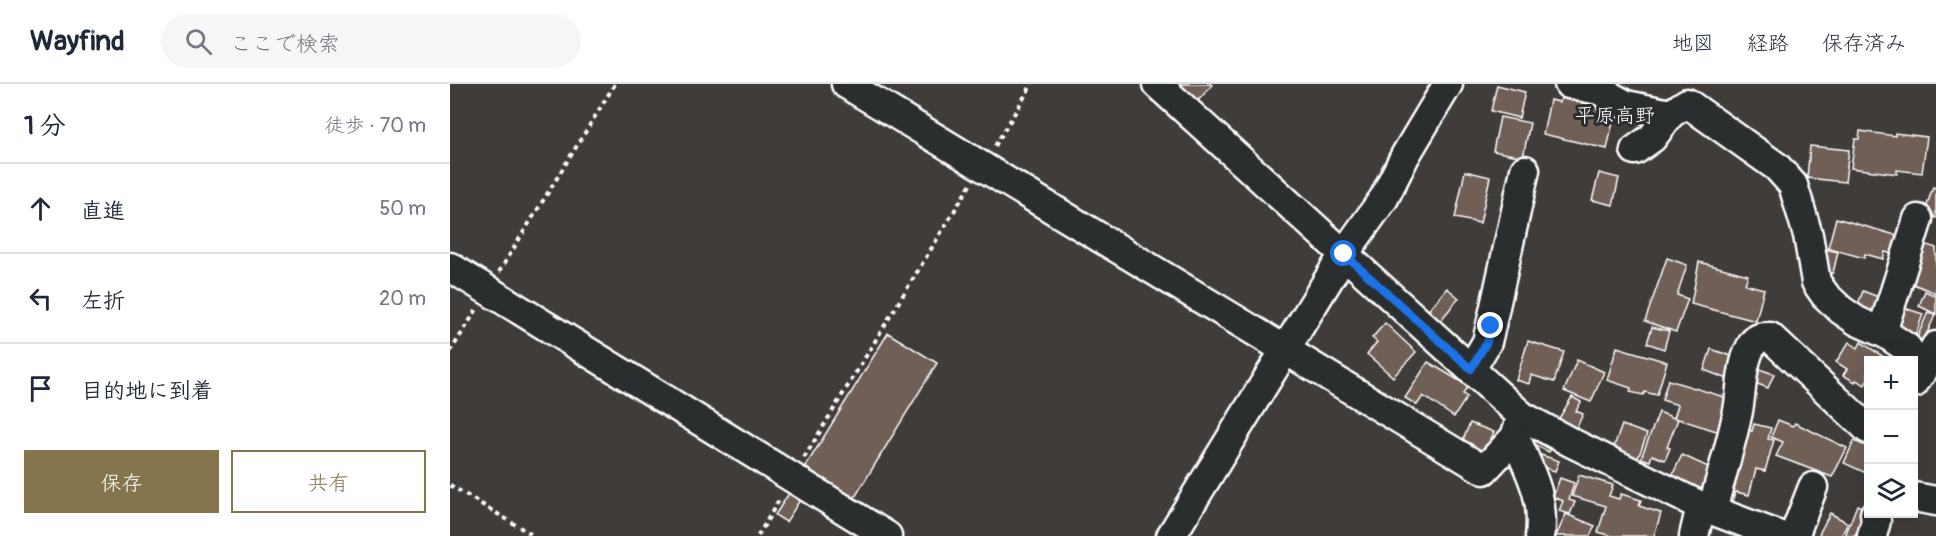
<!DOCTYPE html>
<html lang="ja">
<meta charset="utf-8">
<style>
:root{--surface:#fff;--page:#f6f6f7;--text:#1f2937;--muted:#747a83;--line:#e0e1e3;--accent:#84754c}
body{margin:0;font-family:Pangolin,"Klee One",sans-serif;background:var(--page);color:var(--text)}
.controls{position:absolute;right:18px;bottom:18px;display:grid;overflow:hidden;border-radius:0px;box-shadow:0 6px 24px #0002}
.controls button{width:54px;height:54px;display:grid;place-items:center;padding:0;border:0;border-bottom:2px solid var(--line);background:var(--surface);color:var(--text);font:30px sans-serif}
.stop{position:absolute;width:18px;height:18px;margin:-14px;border:4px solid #1a73e8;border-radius:50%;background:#fff}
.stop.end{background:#1a73e8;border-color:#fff;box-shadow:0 2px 6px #0008}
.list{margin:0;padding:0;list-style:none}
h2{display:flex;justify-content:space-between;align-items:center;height:78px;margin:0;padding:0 24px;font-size:26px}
h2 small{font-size:20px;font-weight:400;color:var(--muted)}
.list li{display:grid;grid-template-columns:39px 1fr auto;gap:18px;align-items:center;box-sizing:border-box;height:90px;padding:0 24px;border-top:2px solid var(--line)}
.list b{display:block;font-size:22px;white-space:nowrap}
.list em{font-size:20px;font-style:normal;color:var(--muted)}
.actions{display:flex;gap:12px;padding:18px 24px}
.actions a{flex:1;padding:14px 0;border:2px solid var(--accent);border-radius:0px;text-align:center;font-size:21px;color:var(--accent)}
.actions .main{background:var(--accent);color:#fff}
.icon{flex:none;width:33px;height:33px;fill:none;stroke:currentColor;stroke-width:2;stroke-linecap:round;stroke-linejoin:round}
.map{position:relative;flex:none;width:1486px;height:452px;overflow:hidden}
header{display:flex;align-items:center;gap:36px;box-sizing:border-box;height:84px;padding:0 30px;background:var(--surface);border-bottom:2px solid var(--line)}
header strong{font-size:28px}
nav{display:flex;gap:33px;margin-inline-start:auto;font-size:21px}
.search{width:420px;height:54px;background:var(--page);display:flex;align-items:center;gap:15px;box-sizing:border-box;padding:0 21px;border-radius:33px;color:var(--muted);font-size:22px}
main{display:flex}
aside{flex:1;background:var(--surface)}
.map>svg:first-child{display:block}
.building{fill:#6f5f56;stroke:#fff;stroke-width:1.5}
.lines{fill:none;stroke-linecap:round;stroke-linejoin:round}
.minor-casing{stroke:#fff;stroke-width:33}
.path{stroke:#fff;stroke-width:4;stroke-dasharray:4.5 4.5;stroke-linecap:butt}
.minor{stroke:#2a2d2e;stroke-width:28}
.route{stroke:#1a73e8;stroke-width:8}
.labels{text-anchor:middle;stroke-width:6;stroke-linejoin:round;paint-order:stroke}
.quarter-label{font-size:20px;fill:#fff;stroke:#2a2d2e}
</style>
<header>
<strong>Wayfind</strong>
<div class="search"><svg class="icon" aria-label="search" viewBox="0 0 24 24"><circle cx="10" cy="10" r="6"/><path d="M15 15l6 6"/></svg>ここで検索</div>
<nav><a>地図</a><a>経路</a><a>保存済み</a></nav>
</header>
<main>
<aside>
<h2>1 分<small>徒歩 · 70 m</small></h2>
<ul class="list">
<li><svg class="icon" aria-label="ahead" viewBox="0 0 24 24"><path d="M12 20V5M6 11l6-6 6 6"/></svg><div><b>直進</b></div><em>50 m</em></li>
<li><svg class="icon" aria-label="left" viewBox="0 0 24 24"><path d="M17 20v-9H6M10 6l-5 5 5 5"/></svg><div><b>左折</b></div><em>20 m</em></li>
<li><svg class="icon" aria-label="arrive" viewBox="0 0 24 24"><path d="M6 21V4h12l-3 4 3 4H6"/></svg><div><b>目的地に到着</b></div></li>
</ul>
<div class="actions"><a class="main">保存</a><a>共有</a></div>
</aside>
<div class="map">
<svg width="1486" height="452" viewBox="0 0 1486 452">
<rect width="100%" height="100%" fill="#3f3c3a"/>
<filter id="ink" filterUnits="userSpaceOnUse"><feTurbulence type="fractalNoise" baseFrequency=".0167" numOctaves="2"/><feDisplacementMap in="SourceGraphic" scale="12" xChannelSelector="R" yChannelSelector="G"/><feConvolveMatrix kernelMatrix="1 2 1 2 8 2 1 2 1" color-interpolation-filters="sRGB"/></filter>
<g filter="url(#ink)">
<g class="building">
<path d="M 726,0 L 761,0 L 762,1 L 745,20 Z"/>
<path d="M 1047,1 L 1075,8 L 1069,34 L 1041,27 Z"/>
<path d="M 1111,14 L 1147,22 L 1147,25 L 1165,29 L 1157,65 L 1093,50 L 1100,16 L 1110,18 Z"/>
<path d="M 1050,33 L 1080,39 L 1073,73 L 1043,67 Z"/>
<path d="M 1410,47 L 1445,52 L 1445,49 L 1477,53 L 1472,89 L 1447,86 L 1447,90 L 1401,84 L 1405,55 L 1409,55 Z"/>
<path d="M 1360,62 L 1399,66 L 1395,98 L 1357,94 Z"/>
<path d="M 1015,87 L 1040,93 L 1030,139 L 1005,134 Z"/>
<path d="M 1149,89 L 1169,94 L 1163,121 L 1142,116 Z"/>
<path d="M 1483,103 L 1486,104 L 1486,134 L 1474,130 Z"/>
<path d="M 1386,134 L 1456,154 L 1451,172 L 1435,168 L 1433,175 L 1415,170 L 1414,174 L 1378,164 Z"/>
<path d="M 1469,158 L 1486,164 L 1486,209 L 1455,197 Z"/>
<path d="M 1370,164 L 1388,168 L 1383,189 L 1368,186 Z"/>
<path d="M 1217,174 L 1237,181 L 1227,211 L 1238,215 L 1226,248 L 1195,237 Z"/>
<path d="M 1249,178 L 1298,191 L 1295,200 L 1314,205 L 1306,237 L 1241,220 Z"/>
<path d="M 997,204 L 1009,214 L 990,237 L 978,227 Z"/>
<path d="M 1413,207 L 1436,216 L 1427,239 L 1404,230 Z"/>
<path d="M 1475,207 L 1486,212 L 1486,230 L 1469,222 Z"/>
<path d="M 1448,222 L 1473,230 L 1466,250 L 1441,243 Z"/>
<path d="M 1478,228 L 1485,231 L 1470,265 L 1463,263 Z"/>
<path d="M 935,239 L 966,268 L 943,293 L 917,270 L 927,258 L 922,254 Z"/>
<path d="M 1202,243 L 1219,247 L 1214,265 L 1197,259 Z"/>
<path d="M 438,249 L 487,279 L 402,418 L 352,388 Z"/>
<path d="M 1078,257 L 1114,268 L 1104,298 L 1081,291 L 1079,300 L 1066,296 Z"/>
<path d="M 1399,258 L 1408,264 L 1411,258 L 1437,275 L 1435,276 L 1418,276 L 1418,295 L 1415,301 L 1406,296 L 1405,298 L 1393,291 L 1397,285 L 1386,278 Z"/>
<path d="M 1167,263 L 1217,278 L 1207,311 L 1195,308 L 1193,311 L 1180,308 L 1181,304 L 1157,296 Z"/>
<path d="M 1261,265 L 1290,275 L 1283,297 L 1254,286 Z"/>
<path d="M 1127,276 L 1154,288 L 1141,318 L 1114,307 Z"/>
<path d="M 978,278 L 1018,302 L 1013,310 L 1017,313 L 1004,333 L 973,312 L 967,321 L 955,314 Z"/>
<path d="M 1300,282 L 1324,290 L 1318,304 L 1295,295 Z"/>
<path d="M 1218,296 L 1281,315 L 1276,350 L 1225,334 L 1228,335 L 1217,363 L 1220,364 L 1215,376 L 1202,371 L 1200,377 L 1191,374 L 1209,328 L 1224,334 L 1228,321 L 1212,316 Z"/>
<path d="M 1122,313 L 1131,318 L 1126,327 L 1133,330 L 1126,345 L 1108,336 Z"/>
<path d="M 1328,336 L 1343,342 L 1345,339 L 1397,364 L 1382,393 L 1326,372 L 1333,358 L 1321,353 Z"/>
<path d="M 1020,339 L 1044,348 L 1035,368 L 1012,358 Z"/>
<path d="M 1304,340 L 1321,344 L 1318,355 L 1324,356 L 1315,387 L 1306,385 L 1299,411 L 1286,408 L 1283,418 L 1272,415 L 1290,344 L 1302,347 Z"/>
<path d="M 1172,341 L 1197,350 L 1188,374 L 1163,365 Z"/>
<path d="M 1085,353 L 1102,362 L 1099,368 L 1082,360 Z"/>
<path d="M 1404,357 L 1418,363 L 1418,383 L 1416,389 L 1394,379 Z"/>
<path d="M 1091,371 L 1109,377 L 1105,387 L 1087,381 Z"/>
<path d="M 1232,371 L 1267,387 L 1256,412 L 1220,396 Z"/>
<path d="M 1129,391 L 1163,401 L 1159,412 L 1169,415 L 1171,410 L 1191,416 L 1189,422 L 1211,429 L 1204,452 L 1162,452 L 1148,448 L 1156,422 L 1122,412 Z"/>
<path d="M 1110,394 L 1124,399 L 1119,416 L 1125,418 L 1120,430 L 1109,427 L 1113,417 L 1103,413 Z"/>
<path d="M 341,406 L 352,413 L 336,438 L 325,431 Z"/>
<path d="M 1407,421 L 1417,425 L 1405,452 L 1395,452 Z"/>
<path d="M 1380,429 L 1398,439 L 1391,452 L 1368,452 Z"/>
<path d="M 1116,430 L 1145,442 L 1140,452 L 1106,452 Z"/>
</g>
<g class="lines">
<g class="minor-casing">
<g id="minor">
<path d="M 396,0 L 1034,386 L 1065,353 L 1072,332"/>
<path d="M 707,0 L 1072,332 L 1122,359 L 1251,422 L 1330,452"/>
<path d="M 1119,0 L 1149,6 L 1176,21 L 1220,30"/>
<path d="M 1185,66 L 1202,54 L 1220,30 L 1237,19 L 1327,83 L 1343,101 L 1358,151 L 1366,198 L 1375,211 L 1391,226 L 1407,237 L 1436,250 L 1457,264 L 1472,288"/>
<path d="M 0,183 L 437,452"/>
<path d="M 1432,248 L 1468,135"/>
<path d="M 1021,285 L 1037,258 L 1041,241 L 1075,86"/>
<path d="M 1464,299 L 1486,262"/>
<path d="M 1065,353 C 1080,389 1095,412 1090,452"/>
<path d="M 1464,413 L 1486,417"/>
<path d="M 1262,426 C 1271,393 1281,360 1288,327 C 1292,305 1291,278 1303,259 C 1307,253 1313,253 1320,253 L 1418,345"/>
<path d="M 721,452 L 894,170 L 934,114 L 955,72 L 998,0"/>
<path d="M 1244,452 L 1251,422"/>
<path d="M 1344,452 L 1363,403"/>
<path d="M 1422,452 L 1426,437 L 1425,430"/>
</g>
</g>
<g class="path">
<path d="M 545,62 L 582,0"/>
<path d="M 49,188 L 165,0"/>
<path d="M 0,268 L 27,225"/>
<path d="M 354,374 L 520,101"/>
<path d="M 0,401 L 84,452"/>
<path d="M 308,452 L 330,414"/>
</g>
<use href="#minor" class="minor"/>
</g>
</g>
<g class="lines" filter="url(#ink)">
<path class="route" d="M 894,170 L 1021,285 L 1037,258 L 1041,242"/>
</g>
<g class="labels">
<g class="quarter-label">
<text x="1165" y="38">平原高野</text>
</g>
</g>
</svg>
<div class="controls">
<button>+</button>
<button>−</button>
<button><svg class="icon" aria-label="layers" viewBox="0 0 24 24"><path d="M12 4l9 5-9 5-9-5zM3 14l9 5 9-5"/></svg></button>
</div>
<div class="stop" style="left:894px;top:170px"></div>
<div class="stop end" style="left:1041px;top:242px"></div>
</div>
</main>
